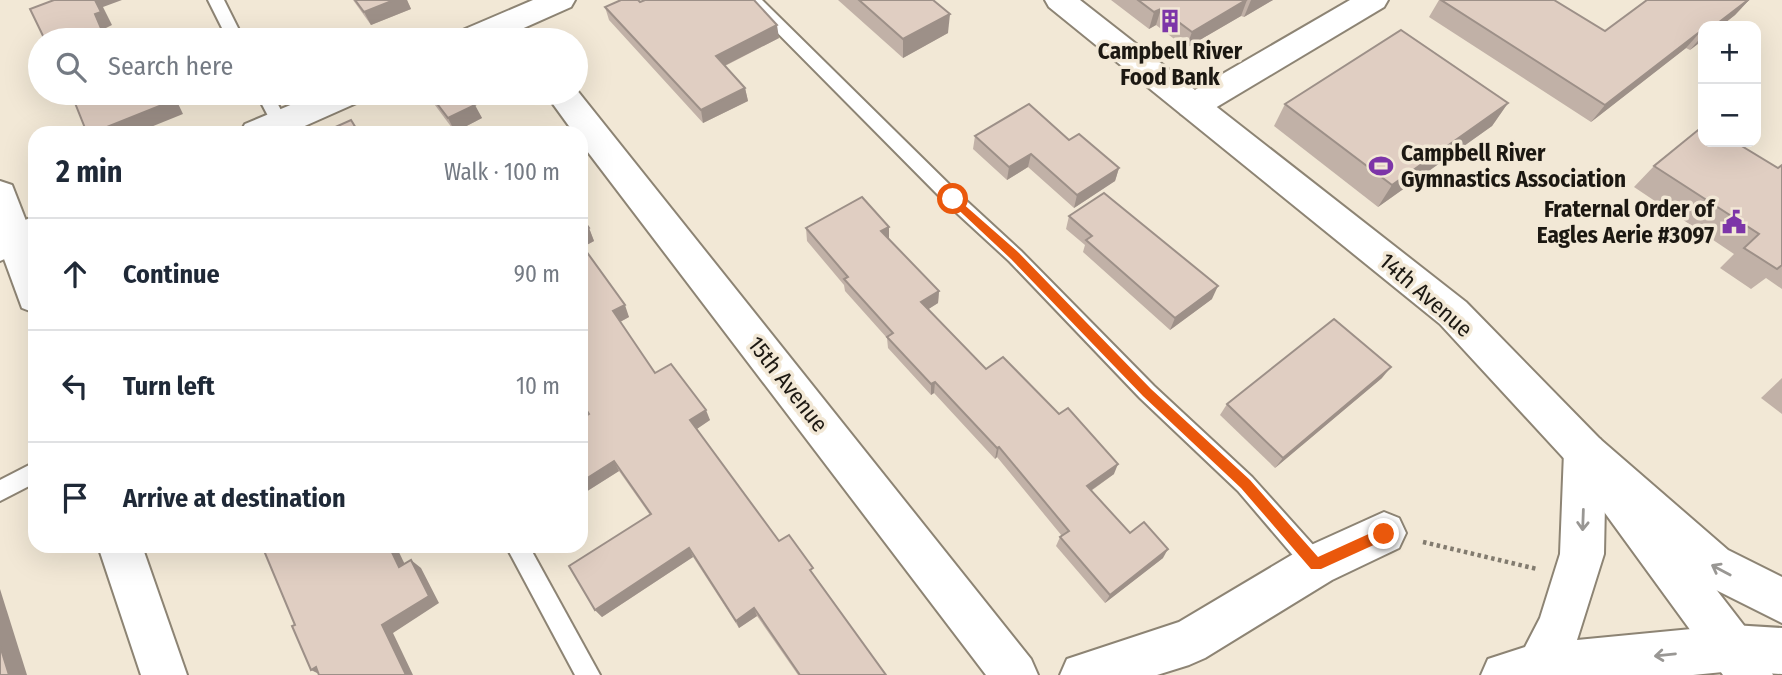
<!DOCTYPE html>
<meta charset="utf-8">
<style>
:root{--surface:#fff;--page:#f6f6f7;--text:#1f2937;--muted:#747a83;--line:#e0e1e3}
body{margin:0;font-family:"Fira Sans Condensed",sans-serif;background:var(--page);color:var(--text)}
.controls{position:absolute;right:21px;top:21px;display:grid;overflow:hidden;border-radius:14px;box-shadow:0 7px 28px #0002}
.controls button{width:63px;height:63px;display:grid;place-items:center;padding:0;border:0;border-bottom:2px solid var(--line);background:var(--surface);color:var(--text);font:35px sans-serif}
.stop{position:absolute;width:21px;height:21px;margin:-16px;border:5px solid #ea580c;border-radius:50%;background:#fff}
.stop.end{background:#ea580c;border-color:#fff;box-shadow:0 2px 7px #0008}
.list{margin:0;padding:0;list-style:none}
h2{display:flex;justify-content:space-between;align-items:center;height:91px;margin:0;padding:0 28px;font-size:30px}
h2 small{font-size:23px;font-weight:400;color:var(--muted)}
.list li{display:grid;grid-template-columns:46px 1fr auto;gap:21px;align-items:center;box-sizing:border-box;height:112px;padding:0 28px;border-top:2px solid var(--line)}
.list b{display:block;font-size:26px;white-space:nowrap}
.list em{font-size:23px;font-style:normal;color:var(--muted)}
.icon{flex:none;width:38px;height:38px;fill:none;stroke:currentColor;stroke-width:2;stroke-linecap:round;stroke-linejoin:round}
.map{position:relative;flex:none;width:1782px;height:675px;overflow:hidden}
.search{position:absolute;background:var(--surface);box-shadow:0 7px 28px #0002;left:28px;top:28px;width:560px;height:77px;display:flex;align-items:center;gap:18px;box-sizing:border-box;padding:0 24px;border-radius:38px;color:var(--muted);font-size:26px}
.panel{position:absolute;background:var(--surface);box-shadow:0 7px 28px #0002;left:28px;top:126px;width:560px;height:427px;border-radius:21px}
.map>svg:first-child{display:block}
.lines{fill:none;stroke-linecap:round;stroke-linejoin:round}
.lane-casing{stroke:#8d8474;stroke-width:4}
.street-casing{stroke:#8d8474;stroke-width:4}
.secondary-casing{stroke:#8d8474;stroke-width:4}
.primary-casing{stroke:#8d8474;stroke-width:4}
.highway-casing{stroke:#8d8474;stroke-width:4}
.path{stroke:#827b6f;stroke-width:4.5;stroke-dasharray:3.5 3.5;stroke-linecap:butt}
.lane{fill:#fff;fill-rule:evenodd}
.street{fill:#fff;fill-rule:evenodd}
.secondary{fill:#fff;fill-rule:evenodd}
.primary{fill:#fff;fill-rule:evenodd}
.highway{fill:#fff;fill-rule:evenodd}
.wall{fill:#c1b1a7}
.shaded-wall{fill:#9d9088}
.building{fill:#e0cec2;stroke:#9d9088;stroke-width:2}
.oneway{stroke:#999794}
.route{fill:#ea580c}
.labels{text-anchor:middle;stroke-width:7;stroke-linejoin:round;paint-order:stroke}
.poi-label{font-size:23px;font-weight:bold;fill:#1c1812;stroke:#f2e8d6}
.street-label{font-size:23px;fill:#1c1812;stroke:#f2e8d6}
</style>
<div class="map">
<svg width="1782" height="675" viewBox="0 0 1782 675">
<rect width="100%" height="100%" fill="#f2e8d6"/>
<g class="lines">
<g class="lane-casing">
<g id="lane">
<path d="M 208,0 L 224,0 L 244,40 L 228,40 Z"/>
<path d="M 745,0 L 762,0 L 959,194 L 1021,251 L 1154,386 L 1252,477 L 1324,557 L 1327,565 L 1324,573 L 1316,576 L 1308,573 L 1238,491 L 1140,398 L 1009,261 L 947,204 Z"/>
<path d="M 256,93 L 272,93 L 293,133 L 277,133 Z"/>
<path d="M 35,462 L 35,483 L 0,501 L 0,480 Z"/>
<path d="M 506,546 L 529,546 L 600,675 L 575,675 Z"/>
</g>
</g>
<g class="street-casing">
<g id="street">
<path d="M 533,0 L 575,0 L 571,7 L 497,40 L 453,40 L 458,32 Z"/>
<path d="M 1350,0 L 1388,0 L 1384,7 L 1205,114 L 1193,118 L 1181,114 L 1177,106 L 1181,98 Z"/>
<path d="M 576,89 L 1031,659 L 1038,675 L 986,675 L 581,143 L 581,133 L 574,133 L 545,93 L 576,93 Z"/>
<path d="M 319,93 L 365,93 L 361,101 L 289,133 L 240,133 L 245,124 Z"/>
<path d="M 35,216 L 35,246 L 0,261 L 0,230 Z"/>
<path d="M 1384,512 L 1399,518 L 1406,533 L 1399,548 L 1332,580 L 1205,658 L 1189,665 L 1157,675 L 1060,675 L 1067,659 L 1179,622 L 1300,550 Z"/>
</g>
</g>
<g class="secondary-casing">
<g id="secondary">
<path d="M 1045,0 L 1080,0 L 1466,302 L 1600,439 L 1749,632 L 1773,675 L 1723,675 L 1570,465 L 1440,324 L 1049,7 Z"/>
<path d="M 0,181 L 12,185 L 35,244 L 35,313 L 22,308 L 0,248 Z"/>
<path d="M 98,546 L 142,546 L 187,675 L 141,675 Z"/>
</g>
</g>
<g class="primary-casing">
<path id="primary" d="M 1585,433 L 1600,439 L 1606,452 L 1604,554 L 1577,640 L 1733,625 L 1749,632 L 1756,648 L 1749,664 L 1733,671 L 1693,675 L 1481,675 L 1488,659 L 1525,647 L 1540,618 L 1560,554 L 1564,452 L 1570,439 Z"/>
</g>
<g class="highway-casing">
<g id="highway">
<path d="M 1585,433 L 1600,439 L 1728,550 L 1782,577 L 1782,623 L 1696,580 L 1570,465 L 1564,452 L 1570,439 Z"/>
<path d="M 1733,625 L 1782,628 L 1782,674 L 1733,671 L 1717,664 L 1710,648 L 1717,632 Z"/>
</g>
</g>
<path class="path" d="M 1423,542 L 1537,569"/>
<use href="#lane" class="lane"/>
<use href="#street" class="street"/>
<use href="#secondary" class="secondary"/>
<use href="#primary" class="primary"/>
<use href="#highway" class="highway"/>
</g>
<g class="wall">
<path d="M 353,0 L 407,0 L 411,9 L 371,25 Z"/>
<path d="M 838,0 L 933,0 L 948,33 L 903,58 Z"/>
<path d="M 1111,0 L 1273,0 L 1244,17 L 1241,16 L 1186,48 L 1156,25 L 1149,29 Z"/>
<path d="M 1439,0 L 1554,0 L 1605,31 L 1647,0 L 1749,0 L 1735,15 L 1721,26 L 1703,26 L 1703,40 L 1690,50 L 1686,48 L 1591,122 L 1429,17 Z"/>
<path d="M 640,2 L 779,38 L 725,66 L 745,88 L 748,101 L 703,123 L 609,20 L 605,7 Z"/>
<path d="M 426,93 L 466,93 L 482,118 L 455,132 Z"/>
<path d="M 1508,103 L 1492,126 L 1378,207 L 1274,126 L 1285,104 Z"/>
<path d="M 975,136 L 1069,140 L 1119,168 L 1115,181 L 1074,208 L 1028,167 L 1007,180 L 973,149 Z"/>
<path d="M 1782,165 L 1782,289 L 1766,278 L 1751,289 L 1720,268 L 1734,254 L 1634,187 L 1654,166 L 1778,168 Z"/>
<path d="M 1069,216 L 1212,299 L 1170,330 L 1083,252 L 1085,245 L 1066,229 Z"/>
<path d="M 581,217 L 589,228 L 594,241 L 583,247 L 629,317 L 620,322 L 655,373 L 710,420 L 696,429 L 779,541 L 815,576 L 886,675 L 798,675 L 757,616 L 739,628 L 693,557 L 602,617 L 595,610 L 650,515 L 619,471 L 581,495 L 588,415 L 581,403 Z"/>
<path d="M 806,228 L 889,239 L 939,291 L 938,303 L 928,309 L 986,369 L 1114,474 L 1091,491 L 1130,533 L 1163,558 L 1105,603 L 1056,546 L 1060,537 L 1062,536 L 997,457 L 995,459 L 934,393 L 931,395 L 888,348 L 887,338 L 845,291 L 844,285 L 807,241 Z"/>
<path d="M 1382,378 L 1275,468 L 1220,415 L 1227,404 Z"/>
<path d="M 1782,378 L 1782,414 L 1761,398 Z"/>
</g>
<g class="shaded-wall">
<path d="M 95,0 L 122,0 L 103,7 L 112,25 L 106,28 L 112,40 L 106,40 L 95,14 Z"/>
<path d="M 394,0 L 407,0 L 411,9 L 371,25 L 364,12 Z"/>
<path d="M 1246,0 L 1247,0 L 1241,16 L 1186,48 L 1192,32 Z"/>
<path d="M 1251,0 L 1273,0 L 1244,17 Z"/>
<path d="M 1748,0 L 1749,0 L 1735,15 L 1721,26 L 1714,26 Z"/>
<path d="M 1161,9 L 1156,25 L 1149,29 L 1154,12 Z"/>
<path d="M 950,14 L 948,33 L 903,58 L 903,39 Z"/>
<path d="M 777,25 L 779,38 L 718,69 L 716,56 Z"/>
<path d="M 1702,30 L 1686,48 L 1591,122 L 1605,105 Z"/>
<path d="M 1703,35 L 1703,40 L 1690,50 Z"/>
<path d="M 745,88 L 748,101 L 703,123 L 701,110 Z"/>
<path d="M 168,93 L 173,93 L 183,114 L 136,133 L 92,133 Z"/>
<path d="M 1508,103 L 1492,126 L 1378,207 L 1392,185 Z"/>
<path d="M 475,105 L 482,118 L 455,132 L 448,118 Z"/>
<path d="M 1031,154 L 1028,167 L 1007,180 L 1009,167 Z"/>
<path d="M 1119,168 L 1115,181 L 1074,208 L 1077,195 Z"/>
<path d="M 889,227 L 889,239 L 881,231 Z"/>
<path d="M 589,228 L 594,241 L 581,248 L 581,232 Z"/>
<path d="M 1218,286 L 1212,299 L 1170,330 L 1175,318 Z"/>
<path d="M 939,291 L 938,303 L 921,314 L 921,302 Z"/>
<path d="M 625,305 L 629,317 L 618,323 L 613,311 Z"/>
<path d="M 1391,367 L 1382,378 L 1275,468 L 1283,458 Z"/>
<path d="M 935,382 L 934,393 L 931,395 L 931,384 Z"/>
<path d="M 706,410 L 710,420 L 694,431 L 690,420 Z"/>
<path d="M 999,447 L 997,457 L 995,459 L 997,448 Z"/>
<path d="M 614,461 L 619,471 L 581,495 L 581,482 Z"/>
<path d="M 1118,464 L 1114,474 L 1083,496 L 1087,486 Z"/>
<path d="M 389,546 L 396,546 L 410,575 L 399,567 Z"/>
<path d="M 689,548 L 693,557 L 602,617 L 595,610 Z"/>
<path d="M 1168,549 L 1163,558 L 1105,603 L 1110,595 Z"/>
<path d="M 411,560 L 421,568 L 439,603 L 393,633 L 413,675 L 406,675 L 382,625 Z"/>
<path d="M 0,589 L 27,675 L 9,675 L 0,646 Z"/>
<path d="M 754,608 L 757,616 L 739,628 L 736,621 Z"/>
<path d="M 316,667 L 321,675 L 311,670 Z"/>
</g>
<g class="building">
<path d="M 54,0 L 95,0 L 101,12 L 95,14 L 106,40 L 45,40 L 30,9 Z"/>
<path d="M 355,0 L 394,0 L 364,12 Z"/>
<path d="M 621,0 L 638,0 L 640,2 L 645,0 L 754,0 L 777,25 L 716,56 L 745,88 L 701,110 L 605,7 Z"/>
<path d="M 859,0 L 933,0 L 950,14 L 903,39 Z"/>
<path d="M 1138,0 L 1246,0 L 1192,32 L 1161,9 L 1154,12 Z"/>
<path d="M 1441,0 L 1554,0 L 1605,31 L 1647,0 L 1748,0 L 1714,26 L 1703,26 L 1703,31 L 1702,30 L 1605,105 Z"/>
<path d="M 1401,30 L 1508,103 L 1392,185 L 1285,104 Z"/>
<path d="M 71,93 L 168,93 L 172,101 L 92,133 L 87,133 Z"/>
<path d="M 429,93 L 466,93 L 475,105 L 448,118 Z"/>
<path d="M 1029,104 L 1069,140 L 1079,134 L 1119,168 L 1077,195 L 1031,154 L 1009,167 L 975,136 Z"/>
<path d="M 351,120 L 359,133 L 322,133 Z"/>
<path d="M 1703,126 L 1703,142 L 1735,142 L 1778,168 L 1782,165 L 1782,265 L 1777,269 L 1744,248 L 1759,234 L 1654,166 Z"/>
<path d="M 380,129 L 383,133 L 373,133 Z"/>
<path d="M 1104,193 L 1218,286 L 1175,318 L 1086,240 L 1092,236 L 1069,216 Z"/>
<path d="M 862,197 L 889,227 L 881,231 L 939,291 L 921,302 L 986,369 L 1003,357 L 1059,414 L 1068,408 L 1118,464 L 1087,486 L 1130,533 L 1144,522 L 1168,549 L 1110,595 L 1060,537 L 1069,531 L 999,447 L 997,448 L 935,382 L 931,384 L 887,337 L 893,333 L 844,279 L 848,277 L 806,228 Z"/>
<path d="M 581,217 L 589,228 L 581,232 Z"/>
<path d="M 581,244 L 625,305 L 613,311 L 655,373 L 671,364 L 706,410 L 690,420 L 779,541 L 789,535 L 813,568 L 810,570 L 886,675 L 800,675 L 754,608 L 736,621 L 689,548 L 595,610 L 569,566 L 651,514 L 614,461 L 581,482 L 581,419 L 589,414 L 581,402 Z"/>
<path d="M 1334,319 L 1391,367 L 1283,458 L 1227,404 Z"/>
<path d="M 262,546 L 389,546 L 399,567 L 411,560 L 429,596 L 382,625 L 406,675 L 319,675 L 316,667 L 311,670 L 292,626 L 295,625 Z"/>
<path d="M 0,646 L 9,675 L 0,675 Z"/>
</g>
<defs><path id="oneway-shaft" d="M-6 0H5M1.5-3L5.5 0L1.5 3" fill="none" stroke-width="1.6" stroke-linecap="round" stroke-linejoin="round" transform="scale(1.75)"/></defs>
<g class="oneway">
<use href="#oneway-shaft" transform="translate(1583 520) rotate(92)"/>
<use href="#oneway-shaft" transform="translate(1721 570) rotate(-152)"/>
<use href="#oneway-shaft" transform="translate(1665 655) rotate(174)"/>
</g>
<path class="route" d="M 953,195 L 1019,253 L 1151,389 L 1250,480 L 1318,557 L 1384,527 L 1391,534 L 1389,538 L 1321,569 L 1311,569 L 1241,488 L 1143,396 L 1011,259 L 949,201 L 948,199 Z"/>
<defs>
<g id="building-bare" transform="scale(1.89)"><path d="M-4-6H4V6H1V3H-1V6H-4ZM-2.5-4.3h1.7v1.8h-1.7ZM.8-4.3h1.7v1.8H.8ZM-2.5-1h1.7V.8h-1.7ZM.8-1h1.7V.8H.8Z" fill="#7d35a8" stroke="#f2e8d6" stroke-width="2.5" paint-order="stroke"/></g>
<g id="stadium-bare" transform="scale(1.89)"><path d="M0-5a6.5 5 0 1 0 0 10a6.5 5 0 1 0 0-10ZM-3.5-1.8h7v3.6h-7Z" fill="#7d35a8" stroke="#f2e8d6" stroke-width="2.5" paint-order="stroke"/></g>
<g id="civic-bare" transform="scale(1.89)"><path d="M-.6-6.5H3V-4.5H.6V-3L4-1V1h2V6H-6V1h2V-1L-.6-3ZM-1.2 2.5V6h2.4V2.5Z" fill="#7d35a8" stroke="#f2e8d6" stroke-width="2.5" paint-order="stroke"/></g>
</defs>
<g fill-rule="evenodd">
<use href="#building-bare" x="1170" y="21"/>
<use href="#stadium-bare" x="1381" y="166"/>
<use href="#civic-bare" x="1734" y="222"/>
</g>
<g class="labels">
<g class="poi-label">
<text x="1170" y="59">Campbell River<tspan x="1170" dy="26">Food Bank</tspan></text>
<text x="1401" y="161" text-anchor="start">Campbell River<tspan x="1401" dy="26">Gymnastics Association</tspan></text>
<text x="1714" y="217" text-anchor="end">Fraternal Order of<tspan x="1714" dy="26">Eagles Aerie #3097</tspan></text>
</g>
<g class="street-label">
<text transform="translate(1426 295) rotate(41)" y="8">14th Avenue</text>
<text transform="translate(788 384) rotate(52)" y="8">15th Avenue</text>
</g>
</g>
</svg>
<div class="controls">
<button>+</button>
<button>−</button>
</div>
<div class="stop" style="left:953px;top:199px"></div>
<div class="stop end" style="left:1384px;top:534px"></div>
<div class="search"><svg class="icon" aria-label="search" viewBox="0 0 24 24"><circle cx="10" cy="10" r="6"/><path d="M15 15l6 6"/></svg>Search here</div>
<section class="panel">
<h2>2 min<small>Walk · 100 m</small></h2>
<ul class="list">
<li><svg class="icon" aria-label="ahead" viewBox="0 0 24 24"><path d="M12 20V5M6 11l6-6 6 6"/></svg><div><b>Continue</b></div><em>90 m</em></li>
<li><svg class="icon" aria-label="left" viewBox="0 0 24 24"><path d="M17 20v-9H6M10 6l-5 5 5 5"/></svg><div><b>Turn left</b></div><em>10 m</em></li>
<li><svg class="icon" aria-label="arrive" viewBox="0 0 24 24"><path d="M6 21V4h12l-3 4 3 4H6"/></svg><div><b>Arrive at destination</b></div></li>
</ul>
</section>
</div>
